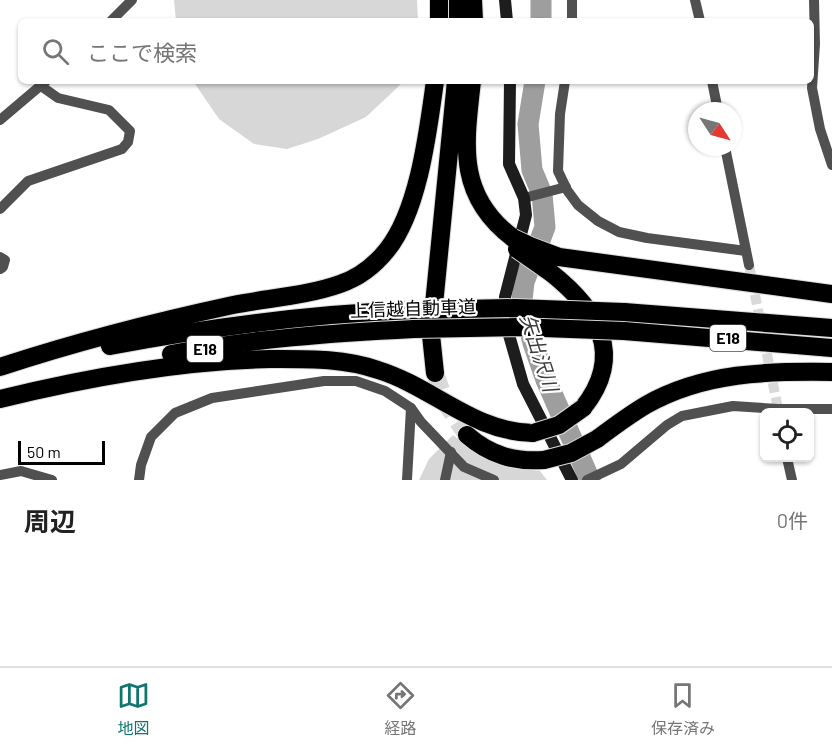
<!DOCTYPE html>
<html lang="ja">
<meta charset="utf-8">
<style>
:root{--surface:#fff;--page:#f6f6f6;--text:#222;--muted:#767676;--line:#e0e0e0;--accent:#0f766e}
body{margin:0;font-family:Barlow,"Noto Sans JP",sans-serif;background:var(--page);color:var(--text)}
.controls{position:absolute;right:18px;bottom:18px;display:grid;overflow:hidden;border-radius:9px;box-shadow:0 2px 4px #0004}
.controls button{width:54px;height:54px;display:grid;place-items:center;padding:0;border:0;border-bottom:2px solid var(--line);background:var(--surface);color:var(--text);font:30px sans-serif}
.compass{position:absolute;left:688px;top:102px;width:54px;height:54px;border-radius:50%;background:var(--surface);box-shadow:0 2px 4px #0004;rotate:126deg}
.scale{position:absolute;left:18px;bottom:15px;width:87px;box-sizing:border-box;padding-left:6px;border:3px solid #000;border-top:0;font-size:16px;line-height:21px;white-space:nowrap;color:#000;-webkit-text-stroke:4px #fff;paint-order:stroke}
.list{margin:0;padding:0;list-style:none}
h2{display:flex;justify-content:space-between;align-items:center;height:78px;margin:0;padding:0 24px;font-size:26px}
h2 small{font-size:20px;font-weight:400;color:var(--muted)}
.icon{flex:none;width:33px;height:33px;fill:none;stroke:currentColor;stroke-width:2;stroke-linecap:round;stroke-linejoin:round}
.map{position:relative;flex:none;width:832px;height:480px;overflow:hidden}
.search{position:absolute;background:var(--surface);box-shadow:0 2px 4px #0004;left:18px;right:18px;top:18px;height:66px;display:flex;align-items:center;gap:15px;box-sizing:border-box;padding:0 21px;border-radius:9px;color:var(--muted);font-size:22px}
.sheet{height:186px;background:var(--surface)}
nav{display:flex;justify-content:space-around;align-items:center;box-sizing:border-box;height:84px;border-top:2px solid var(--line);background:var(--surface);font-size:16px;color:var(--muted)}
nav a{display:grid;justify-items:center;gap:3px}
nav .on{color:var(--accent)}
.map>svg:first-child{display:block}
.green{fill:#d7d7d7}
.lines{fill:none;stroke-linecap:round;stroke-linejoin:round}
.river{stroke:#9e9e9e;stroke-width:21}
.street-tunnel{stroke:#d9d9d9;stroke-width:10;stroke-dasharray:10 5;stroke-linecap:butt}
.highway-tunnel{stroke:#d9d9d9;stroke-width:18;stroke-dasharray:18 9;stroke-linecap:butt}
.highway-casing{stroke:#dbdbdb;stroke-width:20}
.street{stroke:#505050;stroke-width:10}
.secondary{stroke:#1d1d1d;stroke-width:12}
.highway{stroke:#000;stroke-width:18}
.highway-bridge-casing{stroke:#dbdbdb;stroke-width:20;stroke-linecap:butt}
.highway-bridge{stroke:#000;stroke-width:18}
.labels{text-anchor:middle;stroke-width:4.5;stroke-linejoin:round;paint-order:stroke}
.shield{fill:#fff;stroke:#4c4c4c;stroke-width:1.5}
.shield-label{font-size:16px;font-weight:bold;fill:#000}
.street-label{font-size:18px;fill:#000;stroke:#fff}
.water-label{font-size:20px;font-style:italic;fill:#3f3f3f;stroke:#fff}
</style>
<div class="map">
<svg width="832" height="480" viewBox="0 0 832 480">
<rect width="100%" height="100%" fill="#fff"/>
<g class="green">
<path d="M 174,0 L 417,0 L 418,21 L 176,21 Z"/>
<path d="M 193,81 L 402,81 L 399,86 L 366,117 L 318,139 L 287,149 L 254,144 L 219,119 Z"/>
<path d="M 453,435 C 484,460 500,466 540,471 L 547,480 L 419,480 L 429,459 Z"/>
</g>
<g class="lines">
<g class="river">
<path d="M 541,21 L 541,0"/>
<path d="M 535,81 L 528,124 L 532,170 L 542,194 L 545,227 L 524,282 L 522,300 L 533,343 L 546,380 L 590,480"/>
</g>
<path class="street-tunnel" d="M 749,265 L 778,409"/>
<path class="highway-tunnel" d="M 435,373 L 445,402 L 467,435"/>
<g class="highway-casing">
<g id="highway">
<path d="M 458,0 L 458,21"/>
<path d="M 473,0 L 474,21"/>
<path d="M 439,21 L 439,0"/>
<path d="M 472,81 C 465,144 456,195 513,238"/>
<path d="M 559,257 L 832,294"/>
<path d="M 550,272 C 597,309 626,354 583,408"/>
<path d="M 624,312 L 832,328"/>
<path d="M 624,331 L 832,348"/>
<path d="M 110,346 C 210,327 310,314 412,310"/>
<path d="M 171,354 C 251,339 332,333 414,329"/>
<path d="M 0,367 C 76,342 154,322 233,305 C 268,298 306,296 340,284 C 358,278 375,265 387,250 C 419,210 428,131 435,81"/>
<path d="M 435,373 L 431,335 L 456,81"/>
<path d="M 0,399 C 89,377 178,361 270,359 C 307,359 343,358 378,370 C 433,387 473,432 533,433"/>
<path d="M 467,435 C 490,455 514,462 544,460"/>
<path d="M 597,439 C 613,427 629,415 646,405 C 704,372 768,371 832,372"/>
</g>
</g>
<g class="street">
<path d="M 572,0 L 572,21"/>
<path d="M 695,0 L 700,21"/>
<path d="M 814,0 L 815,44 L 812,88 L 820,129 L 832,165"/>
<path d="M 111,21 L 132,0"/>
<path d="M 565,81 L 560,114 L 558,171 L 567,190 L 578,205 L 598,221 L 619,232 L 647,238 L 746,251"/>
<path d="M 712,81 L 718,111"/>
<path d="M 0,120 L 46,81"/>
<path d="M 725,147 L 749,265"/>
<path d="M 524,198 L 566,187"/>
<path d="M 0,209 L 28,181 L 122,149 L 128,142 L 130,131 L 109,110 L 58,98 L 41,86"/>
<path d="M 0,257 L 5,260 L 3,267 L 0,269"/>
<path d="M 787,458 L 792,480"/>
<path d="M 0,475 L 21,471 L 52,480"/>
<path d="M 139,480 L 141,465 L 151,437 L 175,413 L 212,398 L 324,381 L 356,381 L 385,391 L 411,408 L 421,422 L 464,467 L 494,480"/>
<path d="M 407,480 L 411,408"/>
<path d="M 445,480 L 451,452"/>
<path d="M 587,480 L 621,464 L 667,425 L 682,416 L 733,406 L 778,409 L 832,409"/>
</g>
<g class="secondary">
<path d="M 505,0 L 507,21"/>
<path d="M 510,81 L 509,164 L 524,198 L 526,215 L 505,297 L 505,321 L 523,384 L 572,480"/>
</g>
<use href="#highway" class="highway"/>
<g class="highway-bridge-casing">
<g id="highway-bridge">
<path d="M 513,238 L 530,246 L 559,257"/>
<path d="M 517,249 L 550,272"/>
<path d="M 412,310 L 515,308 L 624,312"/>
<path d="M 414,329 L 517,327 L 624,331"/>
<path d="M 533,433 L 559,425 L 583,408"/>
<path d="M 544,460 L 571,453 L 597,439"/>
</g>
</g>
<use href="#highway-bridge" class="highway-bridge"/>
</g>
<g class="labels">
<g class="shield">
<rect x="710" y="325" width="36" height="26" rx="4.5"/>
<rect x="187" y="336" width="36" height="26" rx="4.5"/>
</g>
<g class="shield-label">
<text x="728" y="344">E18</text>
<text x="205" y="355">E18</text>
</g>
<g class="street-label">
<text transform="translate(413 309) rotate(-2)" y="6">上信越自動車道</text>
</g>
<g class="water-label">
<text transform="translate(539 353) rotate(72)" y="7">矢出沢川</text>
</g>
</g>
</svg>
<div class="controls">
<button><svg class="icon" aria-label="locate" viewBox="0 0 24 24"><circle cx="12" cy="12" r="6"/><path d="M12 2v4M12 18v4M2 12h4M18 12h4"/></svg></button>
</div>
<svg class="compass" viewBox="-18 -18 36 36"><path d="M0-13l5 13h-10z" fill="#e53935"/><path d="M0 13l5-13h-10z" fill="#767676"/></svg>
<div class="scale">50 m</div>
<div class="search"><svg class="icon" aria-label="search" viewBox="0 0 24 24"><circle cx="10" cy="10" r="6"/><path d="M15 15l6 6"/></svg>ここで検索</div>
</div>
<section class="sheet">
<h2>周辺<small>0件</small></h2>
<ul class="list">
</ul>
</section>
<nav>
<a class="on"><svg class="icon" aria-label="map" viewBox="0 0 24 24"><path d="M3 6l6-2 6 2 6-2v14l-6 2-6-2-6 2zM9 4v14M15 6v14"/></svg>地図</a>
<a><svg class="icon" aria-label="directions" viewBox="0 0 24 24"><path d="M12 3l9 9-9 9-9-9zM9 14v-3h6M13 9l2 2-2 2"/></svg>経路</a>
<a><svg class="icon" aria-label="saved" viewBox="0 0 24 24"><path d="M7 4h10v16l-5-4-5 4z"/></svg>保存済み</a>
</nav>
